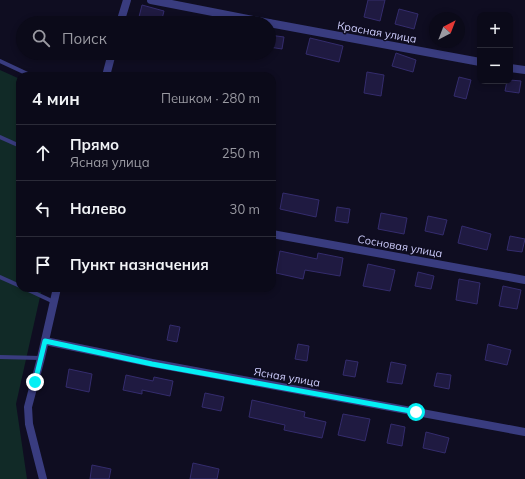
<!DOCTYPE html>
<html lang="ru">
<meta charset="utf-8">
<style>
:root{--surface:#0b0a19;--page:#191826;--text:#f1f3f6;--muted:#9a9aa2;--line:#2b2b38}
body{margin:0;font-family:Mulish,sans-serif;background:var(--page);color:var(--text)}
.controls{position:absolute;right:12px;top:12px;display:grid;overflow:hidden;border-radius:8px;box-shadow:0 2px 6px #0003}
.controls button{width:36px;height:36px;display:grid;place-items:center;padding:0;border:0;border-bottom:1px solid var(--line);background:var(--surface);color:var(--text);font:20px sans-serif}
.compass{position:absolute;left:429px;top:12px;width:36px;height:36px;border-radius:50%;background:var(--surface);box-shadow:0 2px 6px #0003;rotate:42deg}
.stop{position:absolute;width:12px;height:12px;margin:-9px;border:3px solid #04eff4;border-radius:50%;background:#fff}
.stop.end{background:#04eff4;border-color:#fff;box-shadow:0 1px 4px #0008}
.list{margin:0;padding:0;list-style:none}
h2{display:flex;justify-content:space-between;align-items:center;height:52px;margin:0;padding:0 16px;font-size:17px}
h2 small{font-size:13px;font-weight:400;color:var(--muted)}
.list li{display:grid;grid-template-columns:26px 1fr auto;gap:12px;align-items:center;box-sizing:border-box;height:56px;padding:0 16px;border-top:1px solid var(--line)}
.list b{display:block;font-size:15px;white-space:nowrap}
.list p{margin:0;font-size:13px;white-space:nowrap;color:var(--muted)}
.list em{font-size:13px;font-style:normal;color:var(--muted)}
.icon{flex:none;width:22px;height:22px;fill:none;stroke:currentColor;stroke-width:2;stroke-linecap:round;stroke-linejoin:round}
.map{position:relative;flex:none;width:525px;height:479px;overflow:hidden}
.search{position:absolute;background:var(--surface);box-shadow:0 2px 6px #0003;left:16px;top:16px;width:260px;height:44px;display:flex;align-items:center;gap:10px;box-sizing:border-box;padding:0 14px;border-radius:22px;color:var(--muted);font-size:15px}
.panel{position:absolute;background:var(--surface);box-shadow:0 2px 6px #0003;left:16px;top:72px;width:260px;height:220px;border-radius:12px}
.map>svg:first-child{display:block}
.green{fill:#112a27}
.building{fill:#1f1a41;stroke:#342c6d}
.lines{fill:none;stroke-linecap:round;stroke-linejoin:round}
.lane{stroke:#393c7f;stroke-width:4}
.street{stroke:#393c7f;stroke-width:8}
.route{stroke:#04eff4;stroke-width:5}
.labels{text-anchor:middle;stroke-width:3;stroke-linejoin:round;paint-order:stroke}
.street-label{font-size:11px;fill:#cfcefe;stroke:#0f0d21}
</style>
<div class="map">
<svg width="525" height="479" viewBox="0 0 525 479">
<rect width="100%" height="100%" fill="#0f0d21"/>
<path class="green" d="M 0,70 L 20,79 L 20,288 L 42,288 L 16,404 L 27,479 L 0,479 Z"/>
<g class="building">
<path d="M 368,0 L 385,0 L 380,21 L 364,17 Z"/>
<path d="M 142,5 L 164,11 L 161,23 L 144,23 L 138,21 Z"/>
<path d="M 399,9 L 418,14 L 414,29 L 395,24 Z"/>
<path d="M 269,35 L 284,37 L 282,49 L 269,47 Z"/>
<path d="M 310,38 L 343,46 L 339,62 L 306,54 Z"/>
<path d="M 396,53 L 416,60 L 413,72 L 392,66 Z"/>
<path d="M 367,72 L 384,75 L 381,96 L 364,93 Z"/>
<path d="M 459,77 L 471,80 L 466,99 L 454,96 Z"/>
<path d="M 510,80 L 521,81 L 519,93 L 505,91 L 507,81 L 510,81 Z"/>
<path d="M 283,193 L 319,200 L 316,217 L 280,209 Z"/>
<path d="M 337,207 L 350,209 L 348,223 L 335,221 Z"/>
<path d="M 381,213 L 407,218 L 404,234 L 378,229 Z"/>
<path d="M 428,216 L 447,220 L 443,235 L 425,231 Z"/>
<path d="M 462,226 L 491,234 L 487,250 L 458,243 Z"/>
<path d="M 510,236 L 525,239 L 522,252 L 507,250 Z"/>
<path d="M 280,251 L 317,259 L 318,253 L 343,258 L 340,276 L 305,270 L 303,279 L 276,273 Z"/>
<path d="M 368,264 L 395,270 L 390,291 L 363,286 Z"/>
<path d="M 418,272 L 434,276 L 431,289 L 415,286 Z"/>
<path d="M 459,279 L 480,283 L 477,304 L 456,300 Z"/>
<path d="M 503,286 L 521,290 L 517,309 L 499,306 Z"/>
<path d="M 170,325 L 180,327 L 177,342 L 167,340 Z"/>
<path d="M 298,344 L 309,346 L 307,361 L 295,359 Z"/>
<path d="M 488,344 L 511,350 L 507,365 L 485,360 Z"/>
<path d="M 346,360 L 358,362 L 355,377 L 343,375 Z"/>
<path d="M 391,362 L 406,365 L 402,384 L 387,382 Z"/>
<path d="M 69,369 L 92,374 L 89,392 L 66,387 Z"/>
<path d="M 437,373 L 451,375 L 449,389 L 434,386 Z"/>
<path d="M 126,375 L 153,381 L 154,377 L 173,381 L 170,396 L 142,390 L 142,394 L 123,390 Z"/>
<path d="M 205,393 L 224,397 L 221,411 L 202,407 Z"/>
<path d="M 252,400 L 305,412 L 304,417 L 326,422 L 322,438 L 284,430 L 285,425 L 249,417 Z"/>
<path d="M 343,414 L 370,419 L 365,441 L 338,435 Z"/>
<path d="M 391,424 L 405,427 L 402,446 L 387,443 Z"/>
<path d="M 426,432 L 449,438 L 445,453 L 423,448 Z"/>
<path d="M 193,463 L 219,469 L 217,479 L 190,479 Z"/>
<path d="M 92,465 L 111,469 L 109,479 L 90,479 Z"/>
</g>
<g class="lines">
<g class="lane">
<path d="M 0,61 L 32,76"/>
<path d="M 0,137 L 20,146"/>
<path d="M 0,277 L 20,286"/>
<path d="M 24,288 L 54,302"/>
<path d="M 0,357 L 41,358"/>
</g>
<g class="street">
<path d="M 151,0 L 269,23"/>
<path d="M 120,23 L 127,0"/>
<path d="M 269,23 L 480,62"/>
<path d="M 510,68 L 525,70"/>
<path d="M 106,76 L 112,53"/>
<path d="M 272,234 L 525,280"/>
<path d="M 45,341 L 152,363 L 525,432"/>
<path d="M 43,479 L 29,424 L 28,407 L 41,358 L 57,288"/>
</g>
</g>
<g class="lines">
<path class="route" d="M 35,382 L 45,341 L 152,364 L 416,412"/>
</g>
<g class="labels">
<g class="street-label">
<text transform="translate(377 32) rotate(10)" y="4">Красная улица</text>
<text transform="translate(400 246) rotate(10)" y="4">Сосновая улица</text>
<text transform="translate(287 377) rotate(10)" y="4">Ясная улица</text>
</g>
</g>
</svg>
<div class="controls">
<button>+</button>
<button>−</button>
</div>
<svg class="compass" viewBox="-18 -18 36 36"><path d="M0-13l5 13h-10z" fill="#e53935"/><path d="M0 13l5-13h-10z" fill="#9a9aa2"/></svg>
<div class="stop" style="left:416px;top:412px"></div>
<div class="stop end" style="left:35px;top:382px"></div>
<div class="search"><svg class="icon" aria-label="search" viewBox="0 0 24 24"><circle cx="10" cy="10" r="6"/><path d="M15 15l6 6"/></svg>Поиск</div>
<section class="panel">
<h2>4 мин<small>Пешком · 280 m</small></h2>
<ul class="list">
<li><svg class="icon" aria-label="ahead" viewBox="0 0 24 24"><path d="M12 20V5M6 11l6-6 6 6"/></svg><div><b>Прямо</b><p>Ясная улица</p></div><em>250 m</em></li>
<li><svg class="icon" aria-label="left" viewBox="0 0 24 24"><path d="M17 20v-9H6M10 6l-5 5 5 5"/></svg><div><b>Налево</b></div><em>30 m</em></li>
<li><svg class="icon" aria-label="arrive" viewBox="0 0 24 24"><path d="M6 21V4h12l-3 4 3 4H6"/></svg><div><b>Пункт назначения</b></div></li>
</ul>
</section>
</div>
